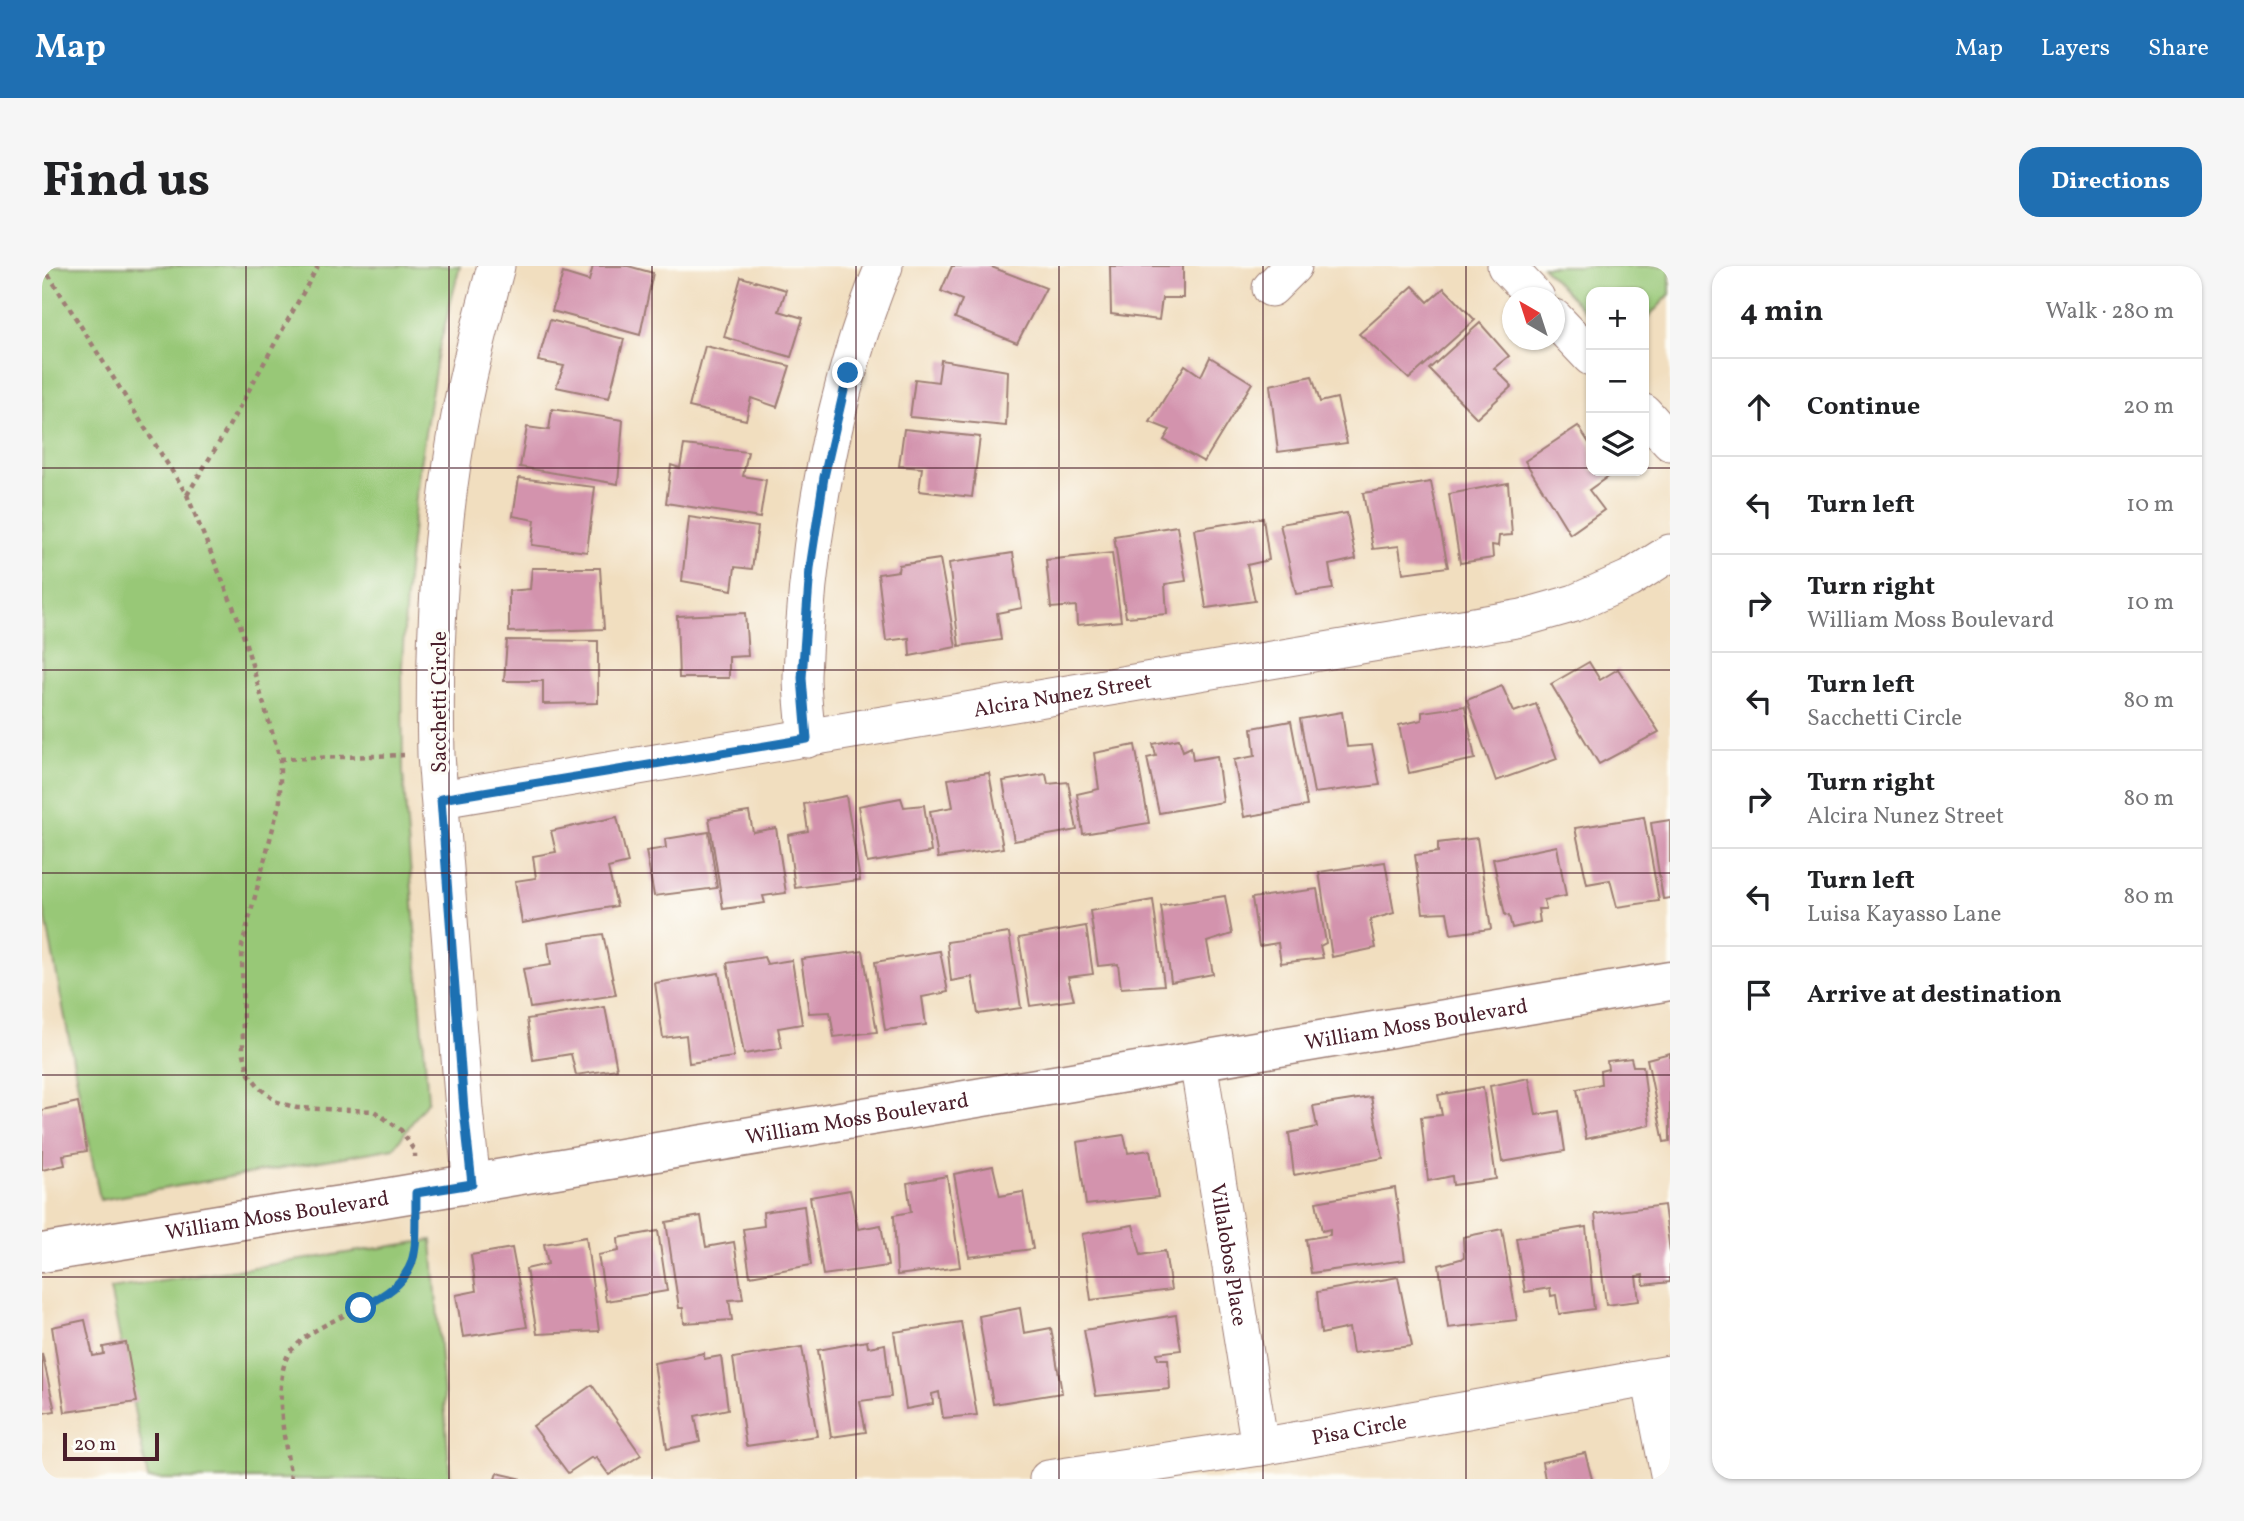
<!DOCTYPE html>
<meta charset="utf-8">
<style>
:root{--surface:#fff;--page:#f6f6f6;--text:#202124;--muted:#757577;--line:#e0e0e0;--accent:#1f6fb2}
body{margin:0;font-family:Vollkorn,serif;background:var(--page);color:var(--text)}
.controls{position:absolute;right:21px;top:21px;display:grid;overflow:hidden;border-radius:14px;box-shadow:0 2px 5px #0004}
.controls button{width:63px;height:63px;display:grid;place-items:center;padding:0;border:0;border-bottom:2px solid var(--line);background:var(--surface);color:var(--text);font:35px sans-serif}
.compass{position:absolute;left:1460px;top:21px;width:63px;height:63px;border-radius:50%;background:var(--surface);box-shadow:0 2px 5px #0004;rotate:321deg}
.scale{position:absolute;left:21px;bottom:18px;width:96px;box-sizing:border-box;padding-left:7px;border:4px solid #4a1f2b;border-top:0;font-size:19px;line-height:24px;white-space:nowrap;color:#4a1f2b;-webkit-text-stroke:5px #fdfcf7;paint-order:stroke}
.stop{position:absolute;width:21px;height:21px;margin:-16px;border:5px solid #1f6fb2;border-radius:50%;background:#fff}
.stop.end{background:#1f6fb2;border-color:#fff;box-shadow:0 2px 7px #0008}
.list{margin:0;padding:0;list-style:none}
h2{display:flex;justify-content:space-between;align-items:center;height:91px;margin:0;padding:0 28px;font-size:30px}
h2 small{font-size:23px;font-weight:400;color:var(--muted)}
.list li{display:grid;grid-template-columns:46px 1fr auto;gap:21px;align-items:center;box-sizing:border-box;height:98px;padding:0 28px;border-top:2px solid var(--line)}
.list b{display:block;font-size:26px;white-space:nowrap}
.list p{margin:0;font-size:23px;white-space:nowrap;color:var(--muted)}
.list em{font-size:23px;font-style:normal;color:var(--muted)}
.icon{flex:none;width:38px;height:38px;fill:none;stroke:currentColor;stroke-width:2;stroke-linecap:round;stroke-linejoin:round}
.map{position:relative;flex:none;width:1628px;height:1213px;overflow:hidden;border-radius:21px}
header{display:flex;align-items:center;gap:42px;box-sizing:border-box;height:98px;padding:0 35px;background:var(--accent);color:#fff}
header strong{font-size:33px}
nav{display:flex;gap:38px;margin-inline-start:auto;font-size:24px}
.intro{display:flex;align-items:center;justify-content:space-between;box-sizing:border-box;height:168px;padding:0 42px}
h1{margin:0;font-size:49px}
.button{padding:18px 32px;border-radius:21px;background:var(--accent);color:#fff;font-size:24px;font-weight:700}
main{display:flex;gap:42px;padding:0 42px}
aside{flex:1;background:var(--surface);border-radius:21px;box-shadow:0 2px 5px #0004}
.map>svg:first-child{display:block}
.green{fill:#98c877;stroke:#717451;stroke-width:2}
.building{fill:#d393ad}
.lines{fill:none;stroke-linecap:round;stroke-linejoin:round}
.street-casing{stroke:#9e7e75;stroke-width:39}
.secondary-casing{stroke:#9e7e75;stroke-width:41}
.path{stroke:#9e7e75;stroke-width:4.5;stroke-dasharray:5 5;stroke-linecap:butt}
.street{stroke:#fff;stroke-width:37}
.secondary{stroke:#fff;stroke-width:38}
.route{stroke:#1f6fb2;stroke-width:9}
.grid{fill:none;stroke:#4a1f2b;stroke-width:2;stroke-opacity:0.55}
.labels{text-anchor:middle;stroke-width:7;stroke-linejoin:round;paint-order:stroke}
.street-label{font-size:21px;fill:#4a1f2b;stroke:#fdfcf7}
</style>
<header>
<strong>Map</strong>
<nav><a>Map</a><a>Layers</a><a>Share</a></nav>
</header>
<div class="intro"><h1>Find us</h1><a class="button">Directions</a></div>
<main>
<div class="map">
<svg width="1628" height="1213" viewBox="0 0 1628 1213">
<rect width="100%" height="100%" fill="#fdfcf7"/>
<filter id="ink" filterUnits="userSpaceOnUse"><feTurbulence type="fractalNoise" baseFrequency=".0143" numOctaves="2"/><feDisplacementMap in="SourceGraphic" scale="14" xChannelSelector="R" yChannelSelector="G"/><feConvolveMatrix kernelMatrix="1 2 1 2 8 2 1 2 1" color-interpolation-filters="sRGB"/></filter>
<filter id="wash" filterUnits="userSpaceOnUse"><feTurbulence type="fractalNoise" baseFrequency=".00686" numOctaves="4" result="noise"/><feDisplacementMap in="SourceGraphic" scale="28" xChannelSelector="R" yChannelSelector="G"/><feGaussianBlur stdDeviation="1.57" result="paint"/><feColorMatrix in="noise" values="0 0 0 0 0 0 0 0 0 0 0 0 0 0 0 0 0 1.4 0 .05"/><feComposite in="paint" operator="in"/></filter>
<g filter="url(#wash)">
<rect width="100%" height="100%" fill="#f1debf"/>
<g class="green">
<path d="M 0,0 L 418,0 L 396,86 L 377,204 L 365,312 L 360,399 L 361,506 L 386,834 L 352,882 L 58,934 L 0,632 Z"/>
<path d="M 1500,0 L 1628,0 L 1628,28 L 1602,56 L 1602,26 L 1549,26 L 1549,52 Z"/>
<path d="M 390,974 L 408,1213 L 106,1213 L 68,1023 Z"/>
</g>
<g id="blocks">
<g class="building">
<path d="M 551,0 L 586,0 L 611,7 L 598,69 L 510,45 L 521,7 L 547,15 Z"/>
<path d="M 910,0 L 947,0 L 1004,22 L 975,77 L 913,52 L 920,34 L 899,25 Z"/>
<path d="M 1068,0 L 1141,0 L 1141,32 L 1120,32 L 1117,54 L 1069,48 Z"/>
<path d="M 699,11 L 744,24 L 737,45 L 761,52 L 749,91 L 682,71 Z"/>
<path d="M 1371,20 L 1386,36 L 1402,22 L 1433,54 L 1367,113 L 1317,68 Z"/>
<path d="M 508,54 L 582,73 L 567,132 L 514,121 L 522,100 L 496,95 Z"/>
<path d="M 1438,57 L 1467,90 L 1452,102 L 1470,120 L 1435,152 L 1387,103 Z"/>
<path d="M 663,80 L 748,100 L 735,141 L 709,132 L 704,154 L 647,141 Z"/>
<path d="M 1168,91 L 1210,117 L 1162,196 L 1122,174 L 1128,164 L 1108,156 L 1143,99 L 1159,110 Z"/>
<path d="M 899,94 L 966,105 L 964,160 L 868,151 L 873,113 L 896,116 Z"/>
<path d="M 1270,110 L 1278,136 L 1295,132 L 1305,177 L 1236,186 L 1228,119 Z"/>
<path d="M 510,143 L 581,154 L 576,218 L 478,201 L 485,161 L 507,164 Z"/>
<path d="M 1536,160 L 1549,180 L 1549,205 L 1565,205 L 1568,209 L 1547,224 L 1562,244 L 1528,268 L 1483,195 Z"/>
<path d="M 862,163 L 938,171 L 930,231 L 877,225 L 880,202 L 857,200 Z"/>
<path d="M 642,179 L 706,186 L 701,210 L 724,214 L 718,252 L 624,237 L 629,199 L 638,202 Z"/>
<path d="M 477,212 L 553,221 L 545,286 L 490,279 L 493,254 L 471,250 Z"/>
<path d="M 1389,216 L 1406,301 L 1361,307 L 1357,280 L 1331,283 L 1321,227 Z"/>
<path d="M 1466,217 L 1470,269 L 1457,270 L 1456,280 L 1450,279 L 1451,292 L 1418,297 L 1407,228 Z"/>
<path d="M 1305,247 L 1314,293 L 1287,299 L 1291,323 L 1254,328 L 1238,258 Z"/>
<path d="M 647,251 L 716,261 L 710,303 L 693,301 L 690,324 L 640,315 Z"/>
<path d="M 1221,252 L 1227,294 L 1205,299 L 1213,335 L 1164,342 L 1152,263 Z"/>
<path d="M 1135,260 L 1144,315 L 1123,318 L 1125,348 L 1084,351 L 1072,270 Z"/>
<path d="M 971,287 L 980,342 L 955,347 L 959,374 L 917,380 L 907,297 Z"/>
<path d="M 1070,287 L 1079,355 L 1035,359 L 1034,340 L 1009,342 L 1004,294 Z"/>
<path d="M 898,293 L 914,381 L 868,390 L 867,372 L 844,375 L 836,308 L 856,305 L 857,299 Z"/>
<path d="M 490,302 L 558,302 L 562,363 L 467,366 L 467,325 L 488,323 Z"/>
<path d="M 703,347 L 706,390 L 687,391 L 687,412 L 637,412 L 635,350 Z"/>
<path d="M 465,374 L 556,375 L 556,437 L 501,438 L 501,415 L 462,415 Z"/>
<path d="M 1547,396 L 1558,414 L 1576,403 L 1617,466 L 1557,498 L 1509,418 Z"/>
<path d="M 1460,420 L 1472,446 L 1494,438 L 1515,493 L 1454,515 L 1425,434 Z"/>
<path d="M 1423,440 L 1433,493 L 1367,507 L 1357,459 L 1380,454 L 1380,446 Z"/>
<path d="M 1300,446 L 1305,481 L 1330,479 L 1338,519 L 1272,527 L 1258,453 Z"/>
<path d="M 1249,455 L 1265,540 L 1202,551 L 1192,494 L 1213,490 L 1210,462 Z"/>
<path d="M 1137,473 L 1141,485 L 1149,481 L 1151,494 L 1175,490 L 1181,536 L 1117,547 L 1105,492 L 1114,490 L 1111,478 Z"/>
<path d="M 1093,479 L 1107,557 L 1041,568 L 1035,528 L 1057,523 L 1052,487 Z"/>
<path d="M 947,507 L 961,582 L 896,592 L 888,545 L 911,541 L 906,513 Z"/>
<path d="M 1004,508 L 1006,518 L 1026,516 L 1035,564 L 972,575 L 961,515 Z"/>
<path d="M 804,530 L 818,614 L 753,622 L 746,569 L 766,565 L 762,538 Z"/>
<path d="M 859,532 L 862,541 L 882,539 L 889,586 L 825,597 L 816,540 Z"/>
<path d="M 707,546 L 711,566 L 734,562 L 744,627 L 721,630 L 723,637 L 681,643 L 667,552 Z"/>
<path d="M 575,551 L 586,597 L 566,602 L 575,640 L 480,657 L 473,615 L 494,612 L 491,590 L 514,586 L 509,565 Z"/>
<path d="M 1602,551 L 1617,635 L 1575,641 L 1568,614 L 1545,618 L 1533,562 Z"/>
<path d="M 1628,554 L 1628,632 L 1621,633 L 1609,557 Z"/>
<path d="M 667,566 L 675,622 L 612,630 L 604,585 L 624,582 L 623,573 Z"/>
<path d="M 1435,572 L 1449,663 L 1409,668 L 1405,646 L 1381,647 L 1373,589 L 1396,586 L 1396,577 Z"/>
<path d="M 1515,580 L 1524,630 L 1502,634 L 1504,643 L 1496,643 L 1498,656 L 1470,662 L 1467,650 L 1463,649 L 1451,593 Z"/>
<path d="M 1343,596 L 1352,647 L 1328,654 L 1334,682 L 1290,691 L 1277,606 Z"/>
<path d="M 1275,623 L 1284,677 L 1278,680 L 1281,692 L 1239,697 L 1236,677 L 1217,680 L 1210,632 Z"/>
<path d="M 1183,630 L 1190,668 L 1165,676 L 1171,708 L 1129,716 L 1119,640 Z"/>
<path d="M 1111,634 L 1122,719 L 1079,722 L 1076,698 L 1056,700 L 1048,645 Z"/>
<path d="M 1044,660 L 1051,708 L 1026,711 L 1032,734 L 988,740 L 977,672 Z"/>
<path d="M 967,667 L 979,742 L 936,748 L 930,711 L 909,715 L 905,676 Z"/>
<path d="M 561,668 L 574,729 L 488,742 L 481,703 L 509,699 L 506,676 Z"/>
<path d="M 821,685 L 835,766 L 792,771 L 788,746 L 767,747 L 759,693 Z"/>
<path d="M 898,685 L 906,726 L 880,731 L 884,759 L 843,764 L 833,696 Z"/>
<path d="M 722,691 L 725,698 L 750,694 L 760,758 L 736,762 L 740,782 L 702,788 L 685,697 Z"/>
<path d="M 677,707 L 692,791 L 647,797 L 644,769 L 621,772 L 613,717 Z"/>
<path d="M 563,741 L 575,803 L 534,809 L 529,788 L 491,794 L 485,753 Z"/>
<path d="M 1628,787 L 1628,875 L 1622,876 L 1605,793 Z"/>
<path d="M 1589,792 L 1591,800 L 1601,800 L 1608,859 L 1544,873 L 1535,823 L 1559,818 L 1558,805 L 1566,803 L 1565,795 Z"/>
<path d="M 1487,812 L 1494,849 L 1517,845 L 1523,885 L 1460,896 L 1448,820 Z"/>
<path d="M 1441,821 L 1454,913 L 1411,919 L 1410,910 L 1386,915 L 1379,851 L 1400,849 L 1396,829 Z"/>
<path d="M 1329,831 L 1341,892 L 1252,909 L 1247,867 L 1275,861 L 1271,840 Z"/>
<path d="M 36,836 L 45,885 L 21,889 L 23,899 L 0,904 L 0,844 Z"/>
<path d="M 1082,869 L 1086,887 L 1108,884 L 1116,931 L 1044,939 L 1035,876 Z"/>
<path d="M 951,900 L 958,930 L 981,926 L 991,983 L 927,991 L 912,908 Z"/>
<path d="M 905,910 L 918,1001 L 855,1009 L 852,949 L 869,946 L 865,917 Z"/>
<path d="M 1353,922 L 1363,994 L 1269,1007 L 1264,973 L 1288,969 L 1288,963 L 1280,965 L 1274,936 Z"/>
<path d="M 808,924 L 816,963 L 839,959 L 846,1000 L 781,1009 L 768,931 Z"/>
<path d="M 1622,939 L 1628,986 L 1628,1016 L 1602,1019 L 1601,1009 L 1594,1010 L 1597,1035 L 1564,1039 L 1553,948 Z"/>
<path d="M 762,940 L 769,999 L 708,1010 L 701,963 L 722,960 L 721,946 Z"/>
<path d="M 659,950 L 664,981 L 692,976 L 701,1033 L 687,1034 L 690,1054 L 642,1057 L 641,1042 L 637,1042 L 624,956 Z"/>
<path d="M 1091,959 L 1099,989 L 1123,985 L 1129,1024 L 1049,1034 L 1040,968 Z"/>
<path d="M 1544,961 L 1552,1043 L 1517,1048 L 1514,1029 L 1509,1030 L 1508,1022 L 1483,1026 L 1474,972 Z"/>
<path d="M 1460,963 L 1475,1054 L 1406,1062 L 1397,999 L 1422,992 L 1421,971 Z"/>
<path d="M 616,965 L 625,1025 L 564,1035 L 556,989 L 577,985 L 576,972 Z"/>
<path d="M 544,971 L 557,1065 L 495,1068 L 484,1003 L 506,998 L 502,978 Z"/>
<path d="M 470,982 L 485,1061 L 421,1071 L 414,1029 L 434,1025 L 429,989 Z"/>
<path d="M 1356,1011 L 1370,1080 L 1311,1087 L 1307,1062 L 1279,1068 L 1275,1026 Z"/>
<path d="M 978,1042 L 982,1067 L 1009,1062 L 1020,1127 L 951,1138 L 937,1050 Z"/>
<path d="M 1134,1049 L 1139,1084 L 1115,1087 L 1116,1093 L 1126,1093 L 1128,1123 L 1054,1130 L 1042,1064 Z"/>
<path d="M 43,1054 L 51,1090 L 62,1088 L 61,1081 L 84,1077 L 95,1136 L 23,1146 L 10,1061 Z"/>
<path d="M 919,1056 L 935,1149 L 901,1152 L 897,1126 L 890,1128 L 891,1138 L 864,1143 L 852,1066 Z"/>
<path d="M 825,1075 L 826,1081 L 843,1078 L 849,1131 L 818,1135 L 824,1166 L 789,1171 L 776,1084 Z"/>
<path d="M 760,1081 L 775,1170 L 704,1180 L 691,1092 Z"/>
<path d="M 0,1087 L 13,1145 L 0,1147 Z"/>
<path d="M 662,1087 L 662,1093 L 679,1090 L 686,1143 L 653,1150 L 658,1176 L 625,1183 L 612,1097 Z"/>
<path d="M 550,1119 L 599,1189 L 567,1209 L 554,1191 L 552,1193 L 550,1191 L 526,1207 L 491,1160 Z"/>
<path d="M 1543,1187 L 1550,1213 L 1503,1213 L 1500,1196 Z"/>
<path d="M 455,1207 L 477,1212 L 476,1213 L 453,1213 Z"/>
</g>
</g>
</g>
<g filter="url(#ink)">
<use href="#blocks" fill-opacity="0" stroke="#9e7e75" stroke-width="2"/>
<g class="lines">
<g class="street-casing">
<g id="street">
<path d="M 1464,0 L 1494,32"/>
<path d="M 1229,22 L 1251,0"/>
<path d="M 1512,52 L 1549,91"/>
<path d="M 1602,147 L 1628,176"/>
<path d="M 765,473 C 763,452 760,431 760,410 C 764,276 791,124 842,0"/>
<path id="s1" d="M 399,533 L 1480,352 L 1533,337 L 1587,313 L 1628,287"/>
<path id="s2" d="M 1156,795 L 1218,1181"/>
<path d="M 430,918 L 422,843 L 394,489 C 391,377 398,250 420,140 C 429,93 442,46 454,0"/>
<path d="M 1608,1111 L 1628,1213"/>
<path id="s3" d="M 1006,1213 L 1218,1181 L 1628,1108"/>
</g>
</g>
<g class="secondary-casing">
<g id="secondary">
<path id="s4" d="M 0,987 L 219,951 L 313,937 L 1628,715"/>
</g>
</g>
<g class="path">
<path d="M 1,0 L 145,229 L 197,355 L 238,493 L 238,535 L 200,680 L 201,784 L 207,808 L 219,823 L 233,835 L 255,842 L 332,845 L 359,864 L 373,886 L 373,891"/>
<path d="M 145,229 L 183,167 L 276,0"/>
<path d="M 238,493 L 362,489"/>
<path d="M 249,1213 C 244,1180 231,1122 245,1091 C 247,1085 254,1080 259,1075 C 289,1047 363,1036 373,992 C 375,982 373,970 374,960"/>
</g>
<use href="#street" class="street"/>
<use href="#secondary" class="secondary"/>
</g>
</g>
<g class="lines" filter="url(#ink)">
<path class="route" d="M 319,1042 C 382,1010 373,990 374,927 L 430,918 L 422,844 L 399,533 L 765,473 L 760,412 L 768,302 L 782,211 L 806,107"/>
</g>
<path class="grid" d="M 204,0 L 204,1213M 407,0 L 407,1213M 610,0 L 610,1213M 814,0 L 814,1213M 1017,0 L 1017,1213M 1221,0 L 1221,1213M 1424,0 L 1424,1213M 0,202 L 1549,202M 1602,202 L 1628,202M 0,404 L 1628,404M 0,607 L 1628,607M 0,809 L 1628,809M 0,1011 L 1628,1011"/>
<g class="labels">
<g class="street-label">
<text dy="7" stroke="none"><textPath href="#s1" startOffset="630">Alcira Nunez Street</textPath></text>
<text transform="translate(397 436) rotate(-90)" y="7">Sacchetti Circle</text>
<text dy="7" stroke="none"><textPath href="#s4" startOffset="1393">William Moss Boulevard</textPath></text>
<text dy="7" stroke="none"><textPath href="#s4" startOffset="826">William Moss Boulevard</textPath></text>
<text dy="7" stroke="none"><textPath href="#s4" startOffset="238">William Moss Boulevard</textPath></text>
<text dy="7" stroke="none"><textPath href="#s2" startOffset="196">Villalobos Place</textPath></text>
<text dy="7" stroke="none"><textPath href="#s3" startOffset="315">Pisa Circle</textPath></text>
</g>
</g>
</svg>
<div class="controls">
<button>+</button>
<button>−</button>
<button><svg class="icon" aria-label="layers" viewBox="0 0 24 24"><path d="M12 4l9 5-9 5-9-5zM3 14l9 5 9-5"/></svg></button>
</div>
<svg class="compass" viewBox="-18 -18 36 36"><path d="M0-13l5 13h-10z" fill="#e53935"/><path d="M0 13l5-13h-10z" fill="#757577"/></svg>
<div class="scale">20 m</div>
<div class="stop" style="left:319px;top:1042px"></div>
<div class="stop end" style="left:806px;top:107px"></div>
</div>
<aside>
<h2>4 min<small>Walk · 280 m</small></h2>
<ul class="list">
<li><svg class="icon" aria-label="ahead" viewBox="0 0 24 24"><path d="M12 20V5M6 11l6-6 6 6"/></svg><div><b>Continue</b></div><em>20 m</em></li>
<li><svg class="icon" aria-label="left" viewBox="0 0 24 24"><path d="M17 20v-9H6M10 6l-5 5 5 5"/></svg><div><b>Turn left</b></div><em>10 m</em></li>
<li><svg class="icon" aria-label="right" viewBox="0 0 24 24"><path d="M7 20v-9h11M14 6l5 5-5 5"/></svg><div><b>Turn right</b><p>William Moss Boulevard</p></div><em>10 m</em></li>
<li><svg class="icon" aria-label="left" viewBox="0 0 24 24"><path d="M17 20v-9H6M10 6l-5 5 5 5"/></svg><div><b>Turn left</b><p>Sacchetti Circle</p></div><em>80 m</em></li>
<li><svg class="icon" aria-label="right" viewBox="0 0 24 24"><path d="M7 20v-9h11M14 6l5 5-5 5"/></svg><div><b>Turn right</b><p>Alcira Nunez Street</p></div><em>80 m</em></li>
<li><svg class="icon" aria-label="left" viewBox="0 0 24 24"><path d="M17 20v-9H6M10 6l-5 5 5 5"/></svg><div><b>Turn left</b><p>Luisa Kayasso Lane</p></div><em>80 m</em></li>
<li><svg class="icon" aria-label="arrive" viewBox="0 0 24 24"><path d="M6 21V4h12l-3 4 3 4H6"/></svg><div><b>Arrive at destination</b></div></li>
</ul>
</aside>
</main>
